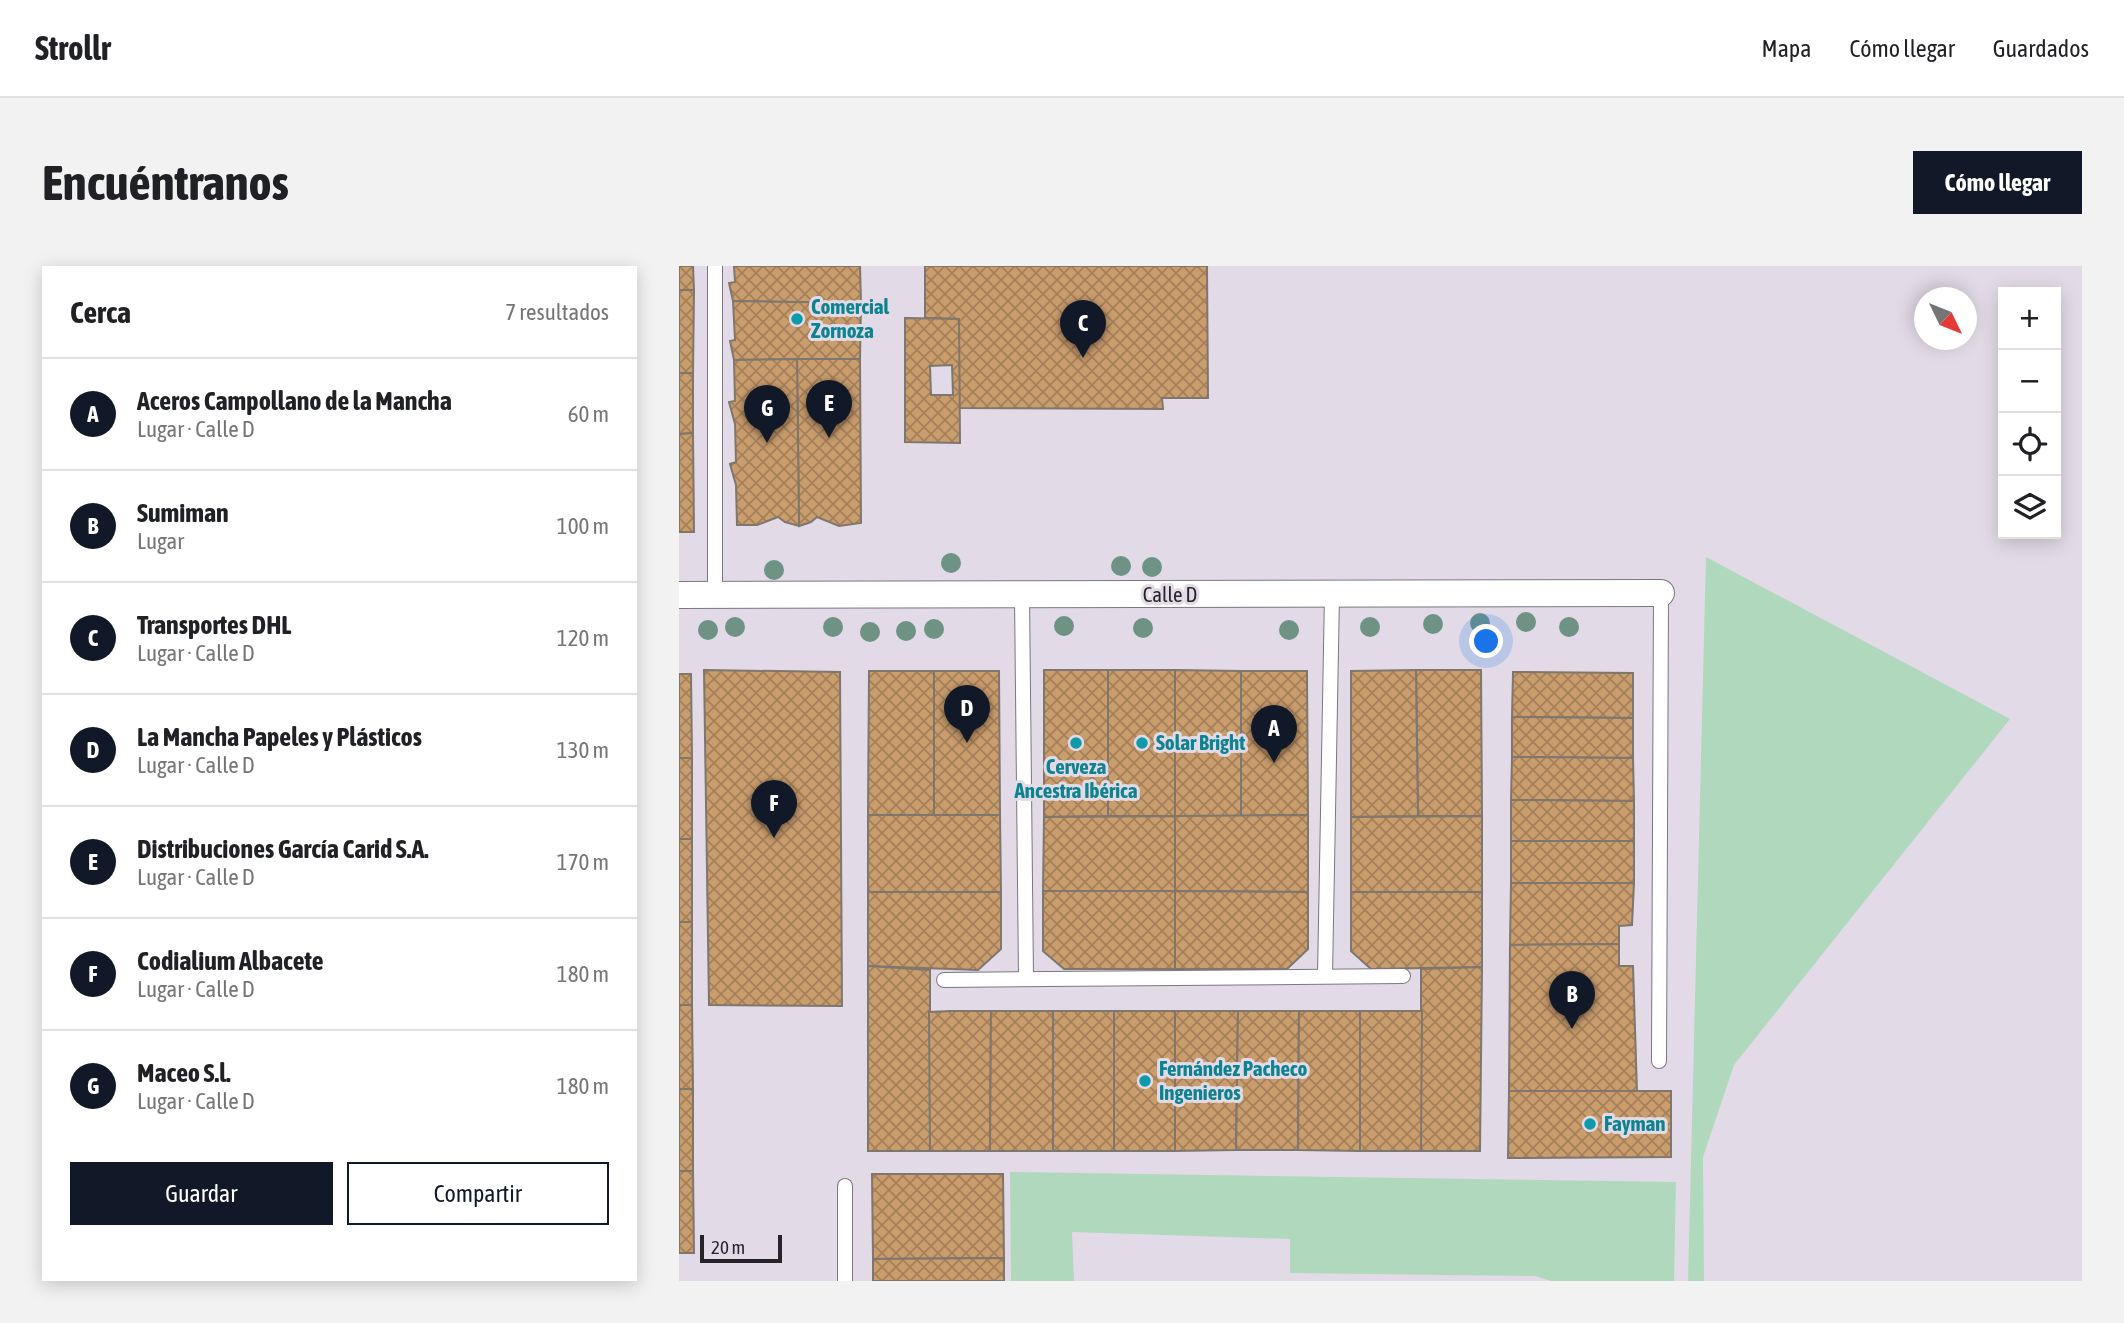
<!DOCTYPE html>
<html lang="es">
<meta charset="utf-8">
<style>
:root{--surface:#fff;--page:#f2f2f2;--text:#202124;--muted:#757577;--line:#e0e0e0;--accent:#111827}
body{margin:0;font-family:"Asap Condensed",sans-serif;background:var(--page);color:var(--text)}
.controls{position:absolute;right:21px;top:21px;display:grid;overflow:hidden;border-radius:0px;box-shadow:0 4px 18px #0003}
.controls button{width:63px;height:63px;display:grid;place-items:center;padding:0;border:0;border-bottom:2px solid var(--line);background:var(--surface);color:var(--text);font:35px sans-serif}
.compass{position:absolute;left:1235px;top:21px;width:63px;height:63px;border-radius:50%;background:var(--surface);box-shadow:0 4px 18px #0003;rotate:133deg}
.scale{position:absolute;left:21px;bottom:18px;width:82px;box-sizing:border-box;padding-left:7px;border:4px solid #272429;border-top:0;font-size:19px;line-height:24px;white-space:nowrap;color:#272429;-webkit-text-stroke:5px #e2dbe7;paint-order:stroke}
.you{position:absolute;left:808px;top:376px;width:24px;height:24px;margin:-18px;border:5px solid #fff;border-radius:50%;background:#1a73e8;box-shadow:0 0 0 10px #1a73e833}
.badge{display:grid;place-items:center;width:46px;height:46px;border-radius:50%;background:var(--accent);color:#fff;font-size:23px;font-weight:700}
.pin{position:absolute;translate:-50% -58px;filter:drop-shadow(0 2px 4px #0008)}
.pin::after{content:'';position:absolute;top:37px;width:24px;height:21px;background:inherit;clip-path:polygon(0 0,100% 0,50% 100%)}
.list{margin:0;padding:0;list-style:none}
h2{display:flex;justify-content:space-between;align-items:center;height:91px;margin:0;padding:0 28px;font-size:30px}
h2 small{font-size:23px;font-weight:400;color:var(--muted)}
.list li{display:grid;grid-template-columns:46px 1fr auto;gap:21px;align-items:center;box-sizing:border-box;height:112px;padding:0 28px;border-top:2px solid var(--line)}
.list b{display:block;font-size:26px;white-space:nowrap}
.list p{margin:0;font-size:23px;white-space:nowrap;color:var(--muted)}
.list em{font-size:23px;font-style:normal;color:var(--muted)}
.actions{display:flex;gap:14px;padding:21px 28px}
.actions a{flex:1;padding:16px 0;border:2px solid var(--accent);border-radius:0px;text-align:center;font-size:24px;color:var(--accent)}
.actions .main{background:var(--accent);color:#fff}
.icon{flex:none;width:38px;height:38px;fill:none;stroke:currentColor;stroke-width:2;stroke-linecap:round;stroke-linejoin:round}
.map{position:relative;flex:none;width:1403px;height:1015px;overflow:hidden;border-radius:0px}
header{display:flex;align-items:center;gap:42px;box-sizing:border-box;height:98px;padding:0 35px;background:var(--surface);border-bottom:2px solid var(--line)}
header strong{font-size:33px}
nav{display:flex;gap:38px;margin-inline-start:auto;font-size:24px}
.intro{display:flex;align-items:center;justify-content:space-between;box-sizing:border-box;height:168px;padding:0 42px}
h1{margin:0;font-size:49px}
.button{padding:18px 32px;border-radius:0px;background:var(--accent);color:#fff;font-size:24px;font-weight:700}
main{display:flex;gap:42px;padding:0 42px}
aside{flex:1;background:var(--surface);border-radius:0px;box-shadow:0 4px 18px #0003}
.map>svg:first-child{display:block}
.grass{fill:#b0d8bd}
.building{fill:url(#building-cross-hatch);stroke:#7f766d;stroke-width:2;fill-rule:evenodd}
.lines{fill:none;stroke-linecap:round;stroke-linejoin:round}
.service-casing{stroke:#7c7680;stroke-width:16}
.minor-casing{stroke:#7c7680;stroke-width:28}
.service{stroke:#fff;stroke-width:14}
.minor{stroke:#fff;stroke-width:26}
.tree{fill:#6e9284}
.culture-dot{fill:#0f9aa8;stroke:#e2dbe7;stroke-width:2.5}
.labels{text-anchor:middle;stroke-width:6;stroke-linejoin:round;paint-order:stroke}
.culture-label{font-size:21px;font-weight:bold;fill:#0d838f;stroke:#e2dbe7;text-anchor:start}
.street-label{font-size:21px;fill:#272429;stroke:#e2dbe7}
</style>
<header>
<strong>Strollr</strong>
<nav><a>Mapa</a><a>Cómo llegar</a><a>Guardados</a></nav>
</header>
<div class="intro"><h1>Encuéntranos</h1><a class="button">Cómo llegar</a></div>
<main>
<aside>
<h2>Cerca<small>7 resultados</small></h2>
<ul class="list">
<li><span class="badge">A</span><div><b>Aceros Campollano de la Mancha</b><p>Lugar · Calle D</p></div><em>60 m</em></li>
<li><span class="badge">B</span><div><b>Sumiman</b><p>Lugar</p></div><em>100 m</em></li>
<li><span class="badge">C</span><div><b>Transportes DHL</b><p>Lugar · Calle D</p></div><em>120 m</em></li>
<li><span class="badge">D</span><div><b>La Mancha Papeles y Plásticos</b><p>Lugar · Calle D</p></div><em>130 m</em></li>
<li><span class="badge">E</span><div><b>Distribuciones García Carid S.A.</b><p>Lugar · Calle D</p></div><em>170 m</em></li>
<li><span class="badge">F</span><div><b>Codialium Albacete</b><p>Lugar · Calle D</p></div><em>180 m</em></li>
<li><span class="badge">G</span><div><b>Maceo S.l.</b><p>Lugar · Calle D</p></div><em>180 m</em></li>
</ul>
<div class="actions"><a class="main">Guardar</a><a>Compartir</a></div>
</aside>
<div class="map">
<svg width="1403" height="1015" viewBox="0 0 1403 1015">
<defs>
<pattern id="building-cross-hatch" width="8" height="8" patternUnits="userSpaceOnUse" patternTransform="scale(1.75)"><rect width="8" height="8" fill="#ca9d6d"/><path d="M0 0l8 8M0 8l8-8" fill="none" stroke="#a4805a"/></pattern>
</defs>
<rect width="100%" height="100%" fill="#e2dbe7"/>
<g class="grass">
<path d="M 1027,291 L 1331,453 L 1055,799 L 1024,891 L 1025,1015 L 1009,1015 Z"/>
<path d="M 331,906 L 997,916 L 995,1015 L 872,1015 L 856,1010 L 611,1007 L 611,973 L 393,966 L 395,1015 L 332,1015 Z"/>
</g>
<g class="building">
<path d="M 0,0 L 14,0 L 15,24 L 0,24 Z"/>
<path d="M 55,0 L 181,0 L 182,37 L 54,35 L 50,17 L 56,16 Z"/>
<path d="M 246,0 L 528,0 L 529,132 L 483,132 L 484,143 L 280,142 L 280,53 L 246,52 Z"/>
<path d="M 0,24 L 15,24 L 14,107 L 0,107 Z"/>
<path d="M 54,35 L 182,37 L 181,93 L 55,94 L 51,75 L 56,74 Z"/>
<path d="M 226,52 L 280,53 L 281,177 L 226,176 ZM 273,99 L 274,129 L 252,129 L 251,100 Z"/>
<path d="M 118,93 L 181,93 L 182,257 L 160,260 L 138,251 L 132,256 L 120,260 Z"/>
<path d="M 118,93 L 120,260 L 106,256 L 99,251 L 78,259 L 58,259 L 57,219 L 51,198 L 57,196 L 56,158 L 50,136 L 56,135 L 55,94 Z"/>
<path d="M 0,107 L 14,107 L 14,167 L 0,168 Z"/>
<path d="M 14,167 L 15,266 L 0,266 L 0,168 Z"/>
<path d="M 25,404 L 161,406 L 163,740 L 30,739 Z"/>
<path d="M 365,404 L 429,404 L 429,550 L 365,551 Z"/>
<rect x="429" y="404" width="67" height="146"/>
<path d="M 496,404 L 562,405 L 562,550 L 496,550 Z"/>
<path d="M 737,404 L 802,404 L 803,550 L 739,550 Z"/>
<path d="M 737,404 L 739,550 L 672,551 L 672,405 Z"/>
<path d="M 190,405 L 255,405 L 255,549 L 189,549 Z"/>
<path d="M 255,405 L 320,405 L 321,549 L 255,549 Z"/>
<path d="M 562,405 L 628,405 L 629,549 L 562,550 Z"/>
<path d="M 834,406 L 954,407 L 954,452 L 833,451 Z"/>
<path d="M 0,408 L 12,408 L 13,492 L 0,492 Z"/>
<path d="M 833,451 L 954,452 L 954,492 L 833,491 Z"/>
<path d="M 833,491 L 954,492 L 955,535 L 832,534 Z"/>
<rect x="0" y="492" width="13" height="81"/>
<path d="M 832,534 L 955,535 L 955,575 L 832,575 Z"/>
<path d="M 189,549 L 321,549 L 322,626 L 189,626 Z"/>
<path d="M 629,549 L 629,626 L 496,625 L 496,550 Z"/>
<path d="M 496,550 L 496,625 L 364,625 L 365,551 Z"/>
<path d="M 803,550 L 803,626 L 672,626 L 672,551 Z"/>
<rect x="0" y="573" width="13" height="83"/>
<rect x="832" y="575" width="123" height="42"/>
<path d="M 832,617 L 955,617 L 953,659 L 940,660 L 940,678 L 831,679 Z"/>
<path d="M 364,625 L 496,625 L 496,703 L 385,703 L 364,685 Z"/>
<path d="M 496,625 L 629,626 L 629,683 L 608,703 L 496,703 Z"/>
<path d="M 189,626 L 322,626 L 322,683 L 299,704 L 189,700 Z"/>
<path d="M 672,626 L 803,626 L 803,701 L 692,703 L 672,685 Z"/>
<rect x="0" y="656" width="13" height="83"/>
<path d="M 940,678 L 940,700 L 954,700 L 958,826 L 830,825 L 831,679 Z"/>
<path d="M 189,700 L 251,704 L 251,885 L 189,885 Z"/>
<path d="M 803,701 L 801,885 L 742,885 L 742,703 Z"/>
<path d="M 0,739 L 13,739 L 14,823 L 0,823 Z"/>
<path d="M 272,745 L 312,745 L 311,885 L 251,885 L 250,746 Z"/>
<path d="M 312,745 L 374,745 L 374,885 L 311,885 Z"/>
<rect x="374" y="745" width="61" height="140"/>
<rect x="435" y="745" width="61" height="140"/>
<path d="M 496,745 L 559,745 L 557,884 L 496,885 Z"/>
<path d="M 559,745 L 620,745 L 619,884 L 557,884 Z"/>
<path d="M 620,745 L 681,745 L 681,885 L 619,884 Z"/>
<path d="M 681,745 L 743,745 L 742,885 L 681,885 Z"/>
<rect x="0" y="823" width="14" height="82"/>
<path d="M 830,825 L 992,825 L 992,891 L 829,892 Z"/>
<path d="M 0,905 L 14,905 L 15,987 L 0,987 Z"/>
<path d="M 193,908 L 324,908 L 325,992 L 194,993 Z"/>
<path d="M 325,992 L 325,1015 L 194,1015 L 194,993 Z"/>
</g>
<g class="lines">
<g class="service-casing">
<g id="service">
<path d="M 36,0 L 36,329"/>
<path d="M 343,329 L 347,712"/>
<path d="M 646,710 L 653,328"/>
<path d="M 265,714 L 724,710"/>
<path d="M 980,795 L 982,327"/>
<path d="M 166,920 L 166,1015"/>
</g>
</g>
<g class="minor-casing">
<path id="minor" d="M 0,329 L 982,327"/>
</g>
<use href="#service" class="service"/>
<use href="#minor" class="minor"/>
</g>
<g class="tree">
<circle cx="272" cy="297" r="10"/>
<circle cx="442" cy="300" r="10"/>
<circle cx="473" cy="301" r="10"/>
<circle cx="95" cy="304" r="10"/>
<circle cx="847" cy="356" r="10"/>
<circle cx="801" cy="357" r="10"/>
<circle cx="754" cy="358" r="10"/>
<circle cx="385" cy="360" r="10"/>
<circle cx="56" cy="361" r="10"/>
<circle cx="154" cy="361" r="10"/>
<circle cx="691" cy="361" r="10"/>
<circle cx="890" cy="361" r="10"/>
<circle cx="464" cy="362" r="10"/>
<circle cx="255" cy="363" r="10"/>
<circle cx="29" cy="364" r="10"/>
<circle cx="610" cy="364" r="10"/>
<circle cx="227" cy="365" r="10"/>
<circle cx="191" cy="366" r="10"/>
</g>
<g class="culture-dot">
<circle cx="118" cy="53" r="7"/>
<circle cx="397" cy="477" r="7"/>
<circle cx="463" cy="477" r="7"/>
<circle cx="466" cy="815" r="7"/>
<circle cx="911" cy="858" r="7"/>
</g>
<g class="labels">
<g class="culture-label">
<text x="132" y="48">Comercial<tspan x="132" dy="24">Zornoza</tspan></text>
<text x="477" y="484">Solar Bright</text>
<text x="397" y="508" text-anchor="middle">Cerveza<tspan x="397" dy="24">Ancestra Ibérica</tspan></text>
<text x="480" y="810">Fernández Pacheco<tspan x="480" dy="24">Ingenieros</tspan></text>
<text x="925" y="865">Fayman</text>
</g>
<g class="street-label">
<text x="491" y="336">Calle D</text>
</g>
</g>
</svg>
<div class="controls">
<button>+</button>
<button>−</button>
<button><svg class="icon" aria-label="locate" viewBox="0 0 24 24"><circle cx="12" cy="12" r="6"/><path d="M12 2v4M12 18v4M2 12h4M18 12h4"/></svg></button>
<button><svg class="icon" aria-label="layers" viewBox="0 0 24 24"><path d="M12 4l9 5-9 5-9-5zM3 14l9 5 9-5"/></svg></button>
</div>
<svg class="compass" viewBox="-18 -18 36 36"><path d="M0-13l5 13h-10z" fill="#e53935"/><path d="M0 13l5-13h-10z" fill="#757577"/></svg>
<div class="scale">20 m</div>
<div class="you"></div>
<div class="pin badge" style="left:595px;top:497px">A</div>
<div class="pin badge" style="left:893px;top:763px">B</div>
<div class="pin badge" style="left:404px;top:92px">C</div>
<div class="pin badge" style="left:288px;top:477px">D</div>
<div class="pin badge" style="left:150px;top:172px">E</div>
<div class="pin badge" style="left:95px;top:572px">F</div>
<div class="pin badge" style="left:88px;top:177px">G</div>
</div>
</main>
